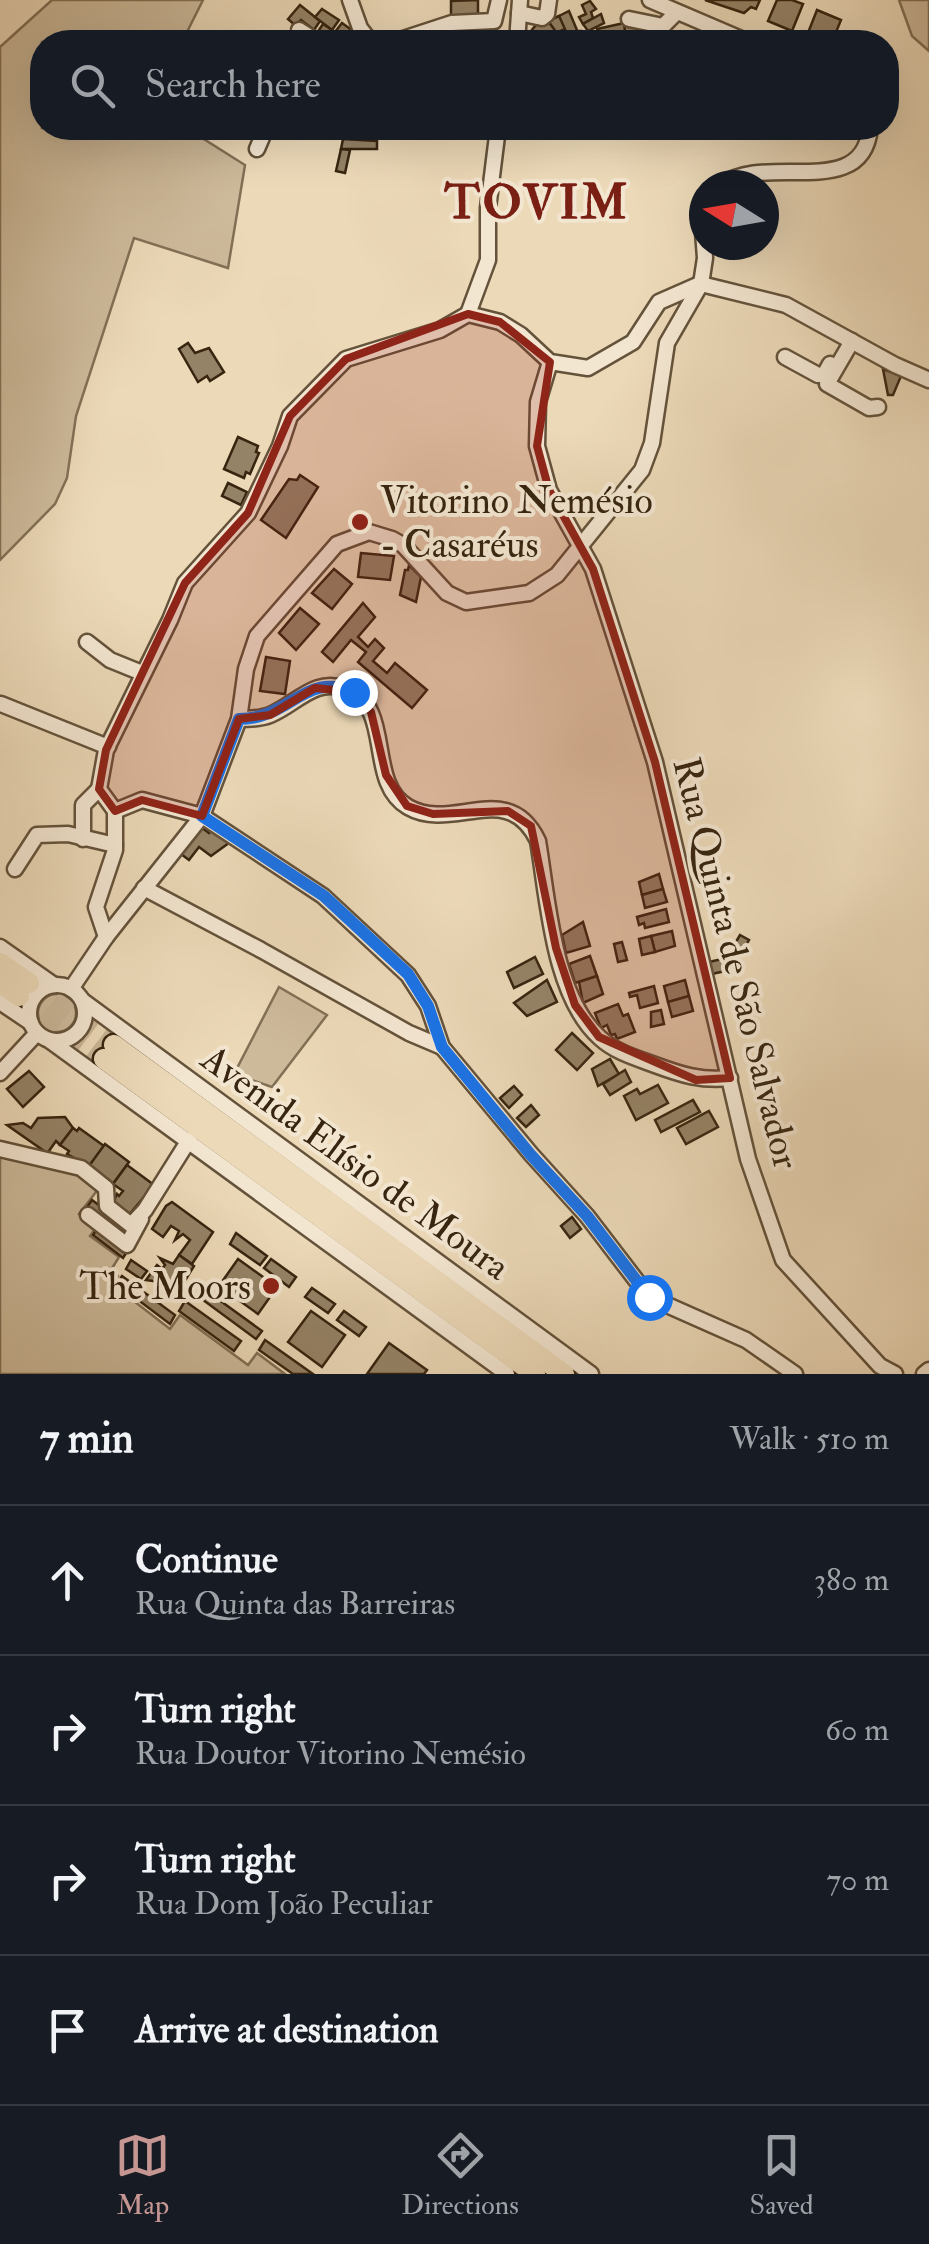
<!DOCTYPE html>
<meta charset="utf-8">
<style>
:root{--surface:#171b24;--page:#20242c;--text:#f1f3f6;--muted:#9ea1a6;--line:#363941;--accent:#c59692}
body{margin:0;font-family:"IM FELL Double Pica",serif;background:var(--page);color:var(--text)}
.compass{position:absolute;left:689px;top:170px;width:90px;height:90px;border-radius:50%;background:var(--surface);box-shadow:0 10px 40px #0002;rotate:281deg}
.stop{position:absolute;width:30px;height:30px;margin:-22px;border:8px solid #1a73e8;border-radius:50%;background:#fff}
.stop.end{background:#1a73e8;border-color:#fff;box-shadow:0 2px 10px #0008}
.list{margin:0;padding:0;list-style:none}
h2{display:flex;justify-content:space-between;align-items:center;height:130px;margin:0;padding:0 40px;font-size:42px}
h2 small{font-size:32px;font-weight:400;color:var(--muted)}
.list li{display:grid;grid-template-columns:65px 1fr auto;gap:30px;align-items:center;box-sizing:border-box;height:150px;padding:0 40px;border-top:2px solid var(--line)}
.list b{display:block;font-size:38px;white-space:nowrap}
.list p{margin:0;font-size:32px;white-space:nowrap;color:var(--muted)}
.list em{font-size:32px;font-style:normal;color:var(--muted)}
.icon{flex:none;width:55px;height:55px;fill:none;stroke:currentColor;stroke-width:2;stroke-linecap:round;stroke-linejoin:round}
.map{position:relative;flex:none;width:929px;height:1374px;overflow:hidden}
.search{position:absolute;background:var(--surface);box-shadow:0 10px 40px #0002;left:30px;right:30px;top:30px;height:110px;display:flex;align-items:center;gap:25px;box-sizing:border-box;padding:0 35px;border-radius:40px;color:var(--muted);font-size:38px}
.sheet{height:730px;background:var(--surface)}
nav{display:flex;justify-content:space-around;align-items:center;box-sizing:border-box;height:140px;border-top:2px solid var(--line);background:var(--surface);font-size:28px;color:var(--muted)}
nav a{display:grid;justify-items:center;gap:5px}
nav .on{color:var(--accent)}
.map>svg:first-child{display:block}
.green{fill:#cdba9b;stroke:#827056;stroke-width:2.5}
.building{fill:#958367;stroke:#372510;stroke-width:2.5}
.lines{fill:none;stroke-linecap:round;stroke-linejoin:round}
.highway-tunnel{stroke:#c8b596;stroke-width:20;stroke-dasharray:20 10;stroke-linecap:butt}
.minor-casing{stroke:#64523a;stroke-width:19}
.highway-casing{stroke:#372510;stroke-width:25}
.minor{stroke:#f3e6d1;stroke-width:14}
.highway{stroke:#ecd9b8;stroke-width:20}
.route{stroke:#1a73e8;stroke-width:12}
.marked{fill:#8f2418;fill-opacity:0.2;stroke:#8f2418;stroke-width:8;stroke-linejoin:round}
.poi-dot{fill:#8f2418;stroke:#f3e6d1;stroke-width:4}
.labels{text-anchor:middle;stroke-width:8;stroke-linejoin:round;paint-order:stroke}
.poi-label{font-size:38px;fill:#372510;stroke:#f3e6d1;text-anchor:start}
.street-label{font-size:38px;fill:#372510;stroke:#f3e6d1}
.district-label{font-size:48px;font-weight:bold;letter-spacing:2.5px;fill:#7a1f14;stroke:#f3e6d1}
</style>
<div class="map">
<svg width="929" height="1374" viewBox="0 0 929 1374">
<rect width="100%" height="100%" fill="#ecd9b8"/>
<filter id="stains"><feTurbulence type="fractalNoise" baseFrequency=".002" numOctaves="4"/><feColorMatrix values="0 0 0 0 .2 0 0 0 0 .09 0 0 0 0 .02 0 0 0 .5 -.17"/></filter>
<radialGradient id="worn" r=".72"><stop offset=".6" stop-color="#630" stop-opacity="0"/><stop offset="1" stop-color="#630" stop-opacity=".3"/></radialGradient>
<g class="green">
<path d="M 52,0 L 203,0 L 183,40 L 186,42 L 42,42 L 42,128 L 203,128 L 199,136 L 245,165 L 228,268 L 134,238 L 76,416 L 67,478 L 55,504 L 0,560 L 0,47 Z"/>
<path d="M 899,0 L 929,0 L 929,51 L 912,36 Z"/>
<path d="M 279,987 L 327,1015 L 272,1087 L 234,1074 Z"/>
<circle cx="57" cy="1013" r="19"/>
<path d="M 0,1153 L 80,1172 L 99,1188 L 79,1214 L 96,1228 L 90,1236 L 119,1257 L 111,1270 L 118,1276 L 113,1285 L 170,1329 L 180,1315 L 248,1365 L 257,1353 L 285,1374 L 0,1374 Z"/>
</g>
<g class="building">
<path d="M 478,0 L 478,19 L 451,19 L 451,1 Z"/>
<path d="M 705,0 L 760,0 L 756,9 L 751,7 L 744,13 Z"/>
<path d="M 777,0 L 792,0 L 803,4 L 792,31 L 768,21 Z"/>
<path d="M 590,1 L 596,9 L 591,12 L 593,18 L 583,24 L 579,17 L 586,14 L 582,5 Z"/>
<path d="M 300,5 L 320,21 L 314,30 L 301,20 L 296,26 L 288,19 Z"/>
<path d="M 322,9 L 339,20 L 332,30 L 315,17 Z"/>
<path d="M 817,10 L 841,20 L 832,42 L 818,42 L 806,38 Z"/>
<path d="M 569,11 L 579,35 L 568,41 L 559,16 Z"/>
<path d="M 601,14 L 604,23 L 588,31 L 583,24 Z"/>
<path d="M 559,16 L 565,29 L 556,33 L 548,21 Z"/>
<path d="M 548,21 L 557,33 L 541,42 L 531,31 L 536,25 Z"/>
<path d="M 639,22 L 647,24 L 645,40 L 626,41 L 624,23 Z"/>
<path d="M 342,23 L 356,33 L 350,42 L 335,32 Z"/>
<path d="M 624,23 L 626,40 L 600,42 L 597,29 Z"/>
<path d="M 323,24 L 344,38 L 342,42 L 324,42 L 315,36 Z"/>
<path d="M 661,31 L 683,40 L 682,42 L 656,42 Z"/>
<path d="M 343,139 L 377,141 L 377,149 L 341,149 Z"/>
<path d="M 341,149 L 350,150 L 345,173 L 336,171 Z"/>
<path d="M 188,343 L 195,353 L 209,348 L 224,372 L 210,381 L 207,376 L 198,382 L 179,349 Z"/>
<path d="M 883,369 L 901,376 L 893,395 L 888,395 Z"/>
<path d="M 238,437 L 258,446 L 256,452 L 259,453 L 250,474 L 246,472 L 244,478 L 224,469 Z"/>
<path d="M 300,475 L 318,487 L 286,538 L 261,520 L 289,479 L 297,480 Z"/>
<path d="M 228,483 L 247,492 L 241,505 L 222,496 Z"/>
<path d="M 361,553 L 394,556 L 390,580 L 358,577 Z"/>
<path d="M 409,565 L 421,577 L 416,602 L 400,595 L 405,570 L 408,570 Z"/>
<path d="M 334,569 L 352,584 L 332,609 L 312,593 Z"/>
<path d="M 363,603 L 375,617 L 358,637 L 368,647 L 375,639 L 384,648 L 373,661 L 387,673 L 395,663 L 427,690 L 412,708 L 358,662 L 366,652 L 351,640 L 333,662 L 322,652 Z"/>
<path d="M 300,608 L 319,624 L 296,650 L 279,633 Z"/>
<path d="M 266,657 L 290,661 L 285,694 L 260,691 Z"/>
<path d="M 201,827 L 209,833 L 214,827 L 233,840 L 211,856 L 199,847 L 189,860 L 181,854 Z"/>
<path d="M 659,874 L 663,889 L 642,895 L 639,882 Z"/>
<path d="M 663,889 L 667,902 L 645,908 L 642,895 Z"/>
<path d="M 666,909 L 669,922 L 645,928 L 644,923 L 639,925 L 637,917 Z"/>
<path d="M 583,922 L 590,946 L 566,953 L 562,935 Z"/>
<path d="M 672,931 L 675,946 L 655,952 L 651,936 Z"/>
<path d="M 740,935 L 749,940 L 738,959 L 724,951 L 728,944 L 733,947 Z"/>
<path d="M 651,936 L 655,952 L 642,955 L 639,939 Z"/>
<path d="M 622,942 L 627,960 L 618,962 L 614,944 Z"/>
<path d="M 590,956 L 597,976 L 575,983 L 569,964 Z"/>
<path d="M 535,957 L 543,974 L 514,988 L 507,972 Z"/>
<path d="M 722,959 L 725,971 L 712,974 L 709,962 Z"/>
<path d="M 597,976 L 603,994 L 583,1003 L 579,982 Z"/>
<path d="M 547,980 L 557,1002 L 527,1016 L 514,1003 Z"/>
<path d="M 685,980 L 689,996 L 668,1002 L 664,986 Z"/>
<path d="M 654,986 L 658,1003 L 640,1008 L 637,995 L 630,997 L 629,993 Z"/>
<path d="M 689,996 L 693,1011 L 672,1017 L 668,1002 Z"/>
<path d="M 618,1004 L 623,1016 L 628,1014 L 635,1032 L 617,1039 L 615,1034 L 611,1035 L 607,1025 L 601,1028 L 595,1013 Z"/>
<path d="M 661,1010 L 664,1024 L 651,1027 L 651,1012 Z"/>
<path d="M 572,1033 L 593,1053 L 577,1070 L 556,1050 Z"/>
<path d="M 610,1059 L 619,1074 L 598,1086 L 592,1069 Z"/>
<path d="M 625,1070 L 631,1082 L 610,1095 L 603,1084 Z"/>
<path d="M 29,1071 L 44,1087 L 23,1107 L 7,1089 Z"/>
<path d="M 658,1085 L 668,1103 L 636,1120 L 624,1096 L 637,1089 L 640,1094 Z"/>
<path d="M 514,1086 L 522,1095 L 509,1108 L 500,1098 Z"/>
<path d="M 693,1100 L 700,1112 L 661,1132 L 655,1120 Z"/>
<path d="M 531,1105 L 539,1115 L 526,1127 L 517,1118 Z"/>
<path d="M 709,1111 L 718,1127 L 686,1144 L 677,1128 Z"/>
<path d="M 65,1117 L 73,1128 L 60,1145 L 56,1141 L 49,1151 L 49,1156 L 44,1157 L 44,1151 L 7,1125 L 23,1123 L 31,1128 L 38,1118 Z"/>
<path d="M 73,1128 L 77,1131 L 79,1128 L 104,1146 L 89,1166 L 67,1154 L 69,1151 L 60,1145 Z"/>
<path d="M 105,1144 L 129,1162 L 113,1184 L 103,1177 L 101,1180 L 96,1177 L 98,1173 L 89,1166 Z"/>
<path d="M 127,1165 L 154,1185 L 128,1216 L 112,1205 L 117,1194 L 119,1196 L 123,1191 L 113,1184 Z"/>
<path d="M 92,1200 L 132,1230 L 127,1238 L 87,1207 Z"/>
<path d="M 172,1202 L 213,1232 L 192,1264 L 179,1255 L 190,1240 L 183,1234 L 175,1240 L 179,1231 L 171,1226 L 163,1237 L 152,1229 L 166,1206 Z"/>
<path d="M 572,1217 L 581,1229 L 570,1238 L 561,1226 Z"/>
<path d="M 98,1228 L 128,1250 L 123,1258 L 93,1235 Z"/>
<path d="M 236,1233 L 267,1256 L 260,1265 L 230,1244 Z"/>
<path d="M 179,1255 L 194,1266 L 178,1292 L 171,1287 L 168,1291 L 153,1281 L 146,1280 L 157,1265 L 162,1269 L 165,1265 L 160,1258 L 173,1264 Z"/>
<path d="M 238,1259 L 277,1287 L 258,1314 L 219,1286 Z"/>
<path d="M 271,1259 L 296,1277 L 289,1287 L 264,1268 Z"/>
<path d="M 131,1260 L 147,1271 L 141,1279 L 126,1269 Z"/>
<path d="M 122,1276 L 175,1315 L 170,1324 L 117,1284 Z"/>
<path d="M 312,1288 L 335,1304 L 328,1313 L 305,1297 Z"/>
<path d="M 204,1289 L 262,1331 L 256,1339 L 199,1297 Z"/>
<path d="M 185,1301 L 241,1341 L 234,1351 L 179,1311 Z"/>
<path d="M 311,1311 L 345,1335 L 322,1367 L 288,1342 Z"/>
<path d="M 344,1311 L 366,1327 L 359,1336 L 337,1320 Z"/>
<path d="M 265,1340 L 313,1374 L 293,1374 L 259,1350 Z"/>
<path d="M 389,1343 L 427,1370 L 424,1374 L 367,1374 Z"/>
</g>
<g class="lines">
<g class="highway-tunnel">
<path d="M 29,983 L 114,1045"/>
<path d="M 19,996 L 104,1059"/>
</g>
<g class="minor-casing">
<g id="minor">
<path d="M 350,0 L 360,28 L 371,42"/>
<path d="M 650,0 L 748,42"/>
<path d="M 519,13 L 542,18 L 547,14 L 549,0"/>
<path d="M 629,19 L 663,26 L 676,13"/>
<path d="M 299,30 L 318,42"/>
<path d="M 394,42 L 452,23 L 494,21 L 499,0"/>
<path d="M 517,42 L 520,0"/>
<path d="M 571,42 L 580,39"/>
<path d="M 257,149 L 266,128"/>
<path d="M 722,185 C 766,152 863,202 870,128"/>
<path d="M 701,284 L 786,305 L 895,365 L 929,380"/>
<path d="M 468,314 L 500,322 L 521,335 L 550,362 L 588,368 L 633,342 L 659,302 L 700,284"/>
<path d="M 852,341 L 827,384 L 869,408 L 878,407"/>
<path d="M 785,357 L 818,375 L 824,375 L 830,364"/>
<path d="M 550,362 L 538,402 L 537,446 L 549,490 L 593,569 L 655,762 L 748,1159 L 783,1260 L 880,1366 L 895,1374"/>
<path d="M 87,642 L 110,660 L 142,673"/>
<path d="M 1,704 L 108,747"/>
<path d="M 239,719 C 249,719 260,719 270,715 C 297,704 314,677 346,689 C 395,707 365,782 408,807 C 453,833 508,778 538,841 C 548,900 553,996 600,1038 C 615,1052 636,1058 655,1065 C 682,1075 701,1081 730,1078"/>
<path d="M 115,811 L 142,800 L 202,816 L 323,896 L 408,975 L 428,1006 L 442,1047 L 531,1154 L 587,1216 L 649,1297 L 746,1340 L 795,1374"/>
<path d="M 83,839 L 83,805 L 99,789"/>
<path d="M 15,869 L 37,835 L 68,834 L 115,845"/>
<path d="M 144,888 L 261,950 L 409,1033 L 442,1047"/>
<path d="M 106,937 L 96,907 L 115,850 L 115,811 L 99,789 L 106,750 L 170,620 L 185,583 L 248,513 L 280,446 L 290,416 L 346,359 L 440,330 L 468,314 L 488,260 L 488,208 L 498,128"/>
<path d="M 0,947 L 54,985"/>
<circle cx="57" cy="1013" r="28"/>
<path d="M 71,989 L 106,937 L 202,816 L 239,719 L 246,669 L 257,636 L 337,544 L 369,532 L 392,539 L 403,545 L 447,593 L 466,602 L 529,593 L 557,575 L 642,470 L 652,443 L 667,343 L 701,284 L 705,258 L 702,219 L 704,209"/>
<path d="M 83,1001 L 591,1374"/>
<path d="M 0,1002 L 31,1023"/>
<path d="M 49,1040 L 507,1374"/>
<path d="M 0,1073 L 37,1033"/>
<path d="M 0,1149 L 81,1168 L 106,1188 L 107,1206 L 131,1225 L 145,1210 L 189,1140"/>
<path d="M 88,1215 L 127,1245 L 141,1219"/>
<path d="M 924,1374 L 929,1370"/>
</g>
</g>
<g class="highway-casing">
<g id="highway">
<path d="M 0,963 L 29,983"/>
<path d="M 0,983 L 19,996"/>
<path d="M 114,1045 L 564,1374"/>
<path d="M 104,1059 L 535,1374"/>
</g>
</g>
<use href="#minor" class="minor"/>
<use href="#highway" class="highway"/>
</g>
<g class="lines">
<path class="route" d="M 354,692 C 304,671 291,719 239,719 L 202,816 L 324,896 L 408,974 L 428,1006 L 442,1047 L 530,1154 L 587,1216 L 649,1297"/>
</g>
<path class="marked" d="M 468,314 L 500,322 L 550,362 L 537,446 L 549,490 L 593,569 L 655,762 L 730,1078 L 696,1080 L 599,1037 L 575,1005 L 556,948 L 531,826 L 508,811 L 433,814 L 407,806 L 386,775 L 371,712 L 354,692 L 315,688 L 270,715 L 239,719 L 202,816 L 142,800 L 115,811 L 99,789 L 106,750 L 185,583 L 248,513 L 290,416 L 346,359 Z"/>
<g class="poi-dot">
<circle cx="360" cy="522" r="10"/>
<circle cx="271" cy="1286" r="10"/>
</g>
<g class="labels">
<g class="poi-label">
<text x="380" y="513">Vitorino Nemésio<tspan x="380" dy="44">- Casaréus</tspan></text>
<text x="251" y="1299" text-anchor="end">The Moors</text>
</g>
<g class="street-label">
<text transform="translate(737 963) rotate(76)" y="13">Rua Quinta de São Salvador</text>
<text transform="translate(356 1162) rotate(36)" y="13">Avenida Elísio de Moura</text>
</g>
<g class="district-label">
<text x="537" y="218">TOVIM</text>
</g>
</g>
<rect width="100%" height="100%" filter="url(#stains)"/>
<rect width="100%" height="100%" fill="url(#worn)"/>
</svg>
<svg class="compass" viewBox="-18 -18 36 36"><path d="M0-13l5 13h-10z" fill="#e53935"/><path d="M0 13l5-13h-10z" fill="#9ea1a6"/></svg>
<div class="stop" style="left:649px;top:1297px"></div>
<div class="stop end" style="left:354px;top:692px"></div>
<div class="search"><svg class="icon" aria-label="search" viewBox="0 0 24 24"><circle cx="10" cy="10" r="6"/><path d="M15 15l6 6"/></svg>Search here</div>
</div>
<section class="sheet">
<h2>7 min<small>Walk · 510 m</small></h2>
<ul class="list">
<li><svg class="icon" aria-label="ahead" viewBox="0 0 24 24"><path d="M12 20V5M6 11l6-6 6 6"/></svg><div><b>Continue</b><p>Rua Quinta das Barreiras</p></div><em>380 m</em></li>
<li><svg class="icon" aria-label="right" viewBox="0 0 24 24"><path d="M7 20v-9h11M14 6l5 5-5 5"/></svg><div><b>Turn right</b><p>Rua Doutor Vitorino Nemésio</p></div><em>60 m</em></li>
<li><svg class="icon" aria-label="right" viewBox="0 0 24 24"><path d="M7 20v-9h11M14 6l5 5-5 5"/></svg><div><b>Turn right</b><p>Rua Dom João Peculiar</p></div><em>70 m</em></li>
<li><svg class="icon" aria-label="arrive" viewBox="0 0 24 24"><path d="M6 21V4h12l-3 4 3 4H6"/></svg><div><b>Arrive at destination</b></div></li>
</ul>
</section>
<nav>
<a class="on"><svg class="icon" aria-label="map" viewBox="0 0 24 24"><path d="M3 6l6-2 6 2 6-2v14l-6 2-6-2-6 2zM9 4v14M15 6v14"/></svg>Map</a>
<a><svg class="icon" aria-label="directions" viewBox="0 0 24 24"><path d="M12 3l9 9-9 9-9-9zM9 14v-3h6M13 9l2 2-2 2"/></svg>Directions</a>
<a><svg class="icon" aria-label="saved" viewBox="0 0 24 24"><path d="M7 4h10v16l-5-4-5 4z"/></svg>Saved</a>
</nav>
